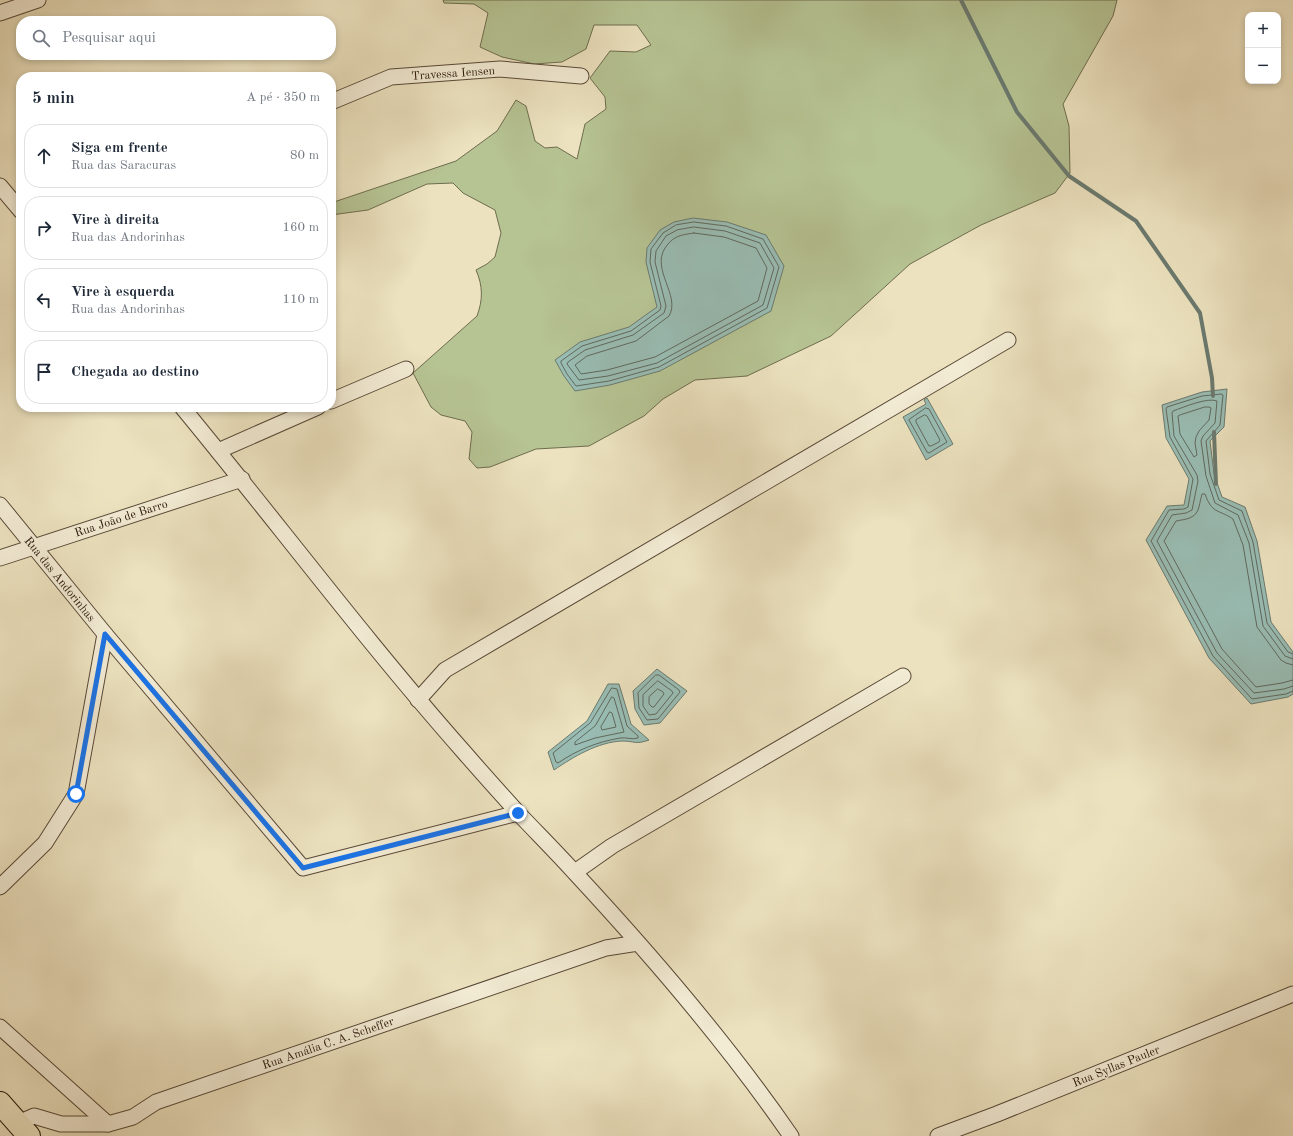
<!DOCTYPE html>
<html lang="pt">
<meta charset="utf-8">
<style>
:root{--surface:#fff;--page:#f6f6f7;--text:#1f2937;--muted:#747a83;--line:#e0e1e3}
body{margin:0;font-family:"Old Standard TT",serif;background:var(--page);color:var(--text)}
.controls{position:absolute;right:12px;top:12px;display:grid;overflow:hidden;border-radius:8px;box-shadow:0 2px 6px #0003}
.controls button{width:36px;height:36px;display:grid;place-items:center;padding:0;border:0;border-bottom:1px solid var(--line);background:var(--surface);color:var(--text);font:20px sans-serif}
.stop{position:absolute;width:12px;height:12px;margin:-9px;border:3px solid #1a73e8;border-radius:50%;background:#fff}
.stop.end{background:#1a73e8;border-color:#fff;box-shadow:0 1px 4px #0008}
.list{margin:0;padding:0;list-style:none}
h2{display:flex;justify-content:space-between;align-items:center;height:52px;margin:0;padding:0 16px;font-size:17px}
h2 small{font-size:13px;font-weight:400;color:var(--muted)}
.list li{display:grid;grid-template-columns:26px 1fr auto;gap:12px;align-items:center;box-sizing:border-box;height:64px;margin:0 8px 8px;padding:0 8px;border:1px solid var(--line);border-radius:16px}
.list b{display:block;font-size:15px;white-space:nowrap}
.list p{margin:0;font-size:13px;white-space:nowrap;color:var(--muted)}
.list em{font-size:13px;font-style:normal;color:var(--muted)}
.icon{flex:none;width:22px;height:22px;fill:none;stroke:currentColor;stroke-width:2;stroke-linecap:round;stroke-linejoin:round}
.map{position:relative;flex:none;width:1293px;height:1136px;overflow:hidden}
.search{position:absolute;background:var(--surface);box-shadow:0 2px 6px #0003;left:16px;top:16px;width:320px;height:44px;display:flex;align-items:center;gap:10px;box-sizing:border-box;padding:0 14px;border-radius:16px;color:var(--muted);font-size:15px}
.panel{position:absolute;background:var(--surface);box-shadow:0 2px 6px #0003;left:16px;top:72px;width:320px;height:340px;border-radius:16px}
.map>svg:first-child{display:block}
.green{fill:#b6c393;stroke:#6e6c4e}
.water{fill:#99bdb4;stroke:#6b7a6f}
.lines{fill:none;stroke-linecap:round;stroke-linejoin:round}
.shore{stroke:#60695e;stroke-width:1}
.stream{stroke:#6b7a6f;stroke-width:4}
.street-casing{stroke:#584836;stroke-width:17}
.highway-casing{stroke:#271508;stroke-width:24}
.street{stroke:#f3ecd5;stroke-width:15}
.highway{stroke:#ece2bf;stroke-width:22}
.route{stroke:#1a73e8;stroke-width:5}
.labels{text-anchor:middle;stroke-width:3;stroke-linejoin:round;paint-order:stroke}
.street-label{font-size:12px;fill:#271508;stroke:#f3ecd5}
</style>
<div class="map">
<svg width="1293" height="1136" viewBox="0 0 1293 1136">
<rect width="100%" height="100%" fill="#ece2bf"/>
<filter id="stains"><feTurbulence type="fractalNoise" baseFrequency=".005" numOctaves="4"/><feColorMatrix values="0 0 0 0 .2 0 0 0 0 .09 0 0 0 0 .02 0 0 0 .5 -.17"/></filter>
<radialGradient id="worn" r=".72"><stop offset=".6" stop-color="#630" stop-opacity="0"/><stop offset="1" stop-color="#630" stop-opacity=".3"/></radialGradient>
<path class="green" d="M 443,0 L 1117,0 L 1113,16 L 1063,104 L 1069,126 L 1070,173 L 1055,193 L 981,225 L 910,264 L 831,336 L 747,376 L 695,380 L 663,399 L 644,416 L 589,446 L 536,449 L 490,467 L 477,468 L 469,459 L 472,432 L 465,421 L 441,415 L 431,407 L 413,373 L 477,316 C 483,300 483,286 476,270 L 487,264 L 495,257 L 501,233 L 495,210 L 463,193 L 453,183 L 427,184 L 368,210 L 331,215 L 331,203 L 456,161 L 497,131 L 516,100 L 526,106 L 535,141 L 545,148 L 557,147 L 577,159 L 585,124 L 606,109 L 605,97 L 590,78 L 610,51 L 636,52 L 651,45 L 637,25 L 594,25 L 586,49 L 562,62 L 534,64 L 502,57 L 480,47 L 488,13 L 474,4 L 444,3 Z"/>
<g class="water">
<path d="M 693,218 L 727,222 L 766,235 L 784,266 L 771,311 L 660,371 L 610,385 L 575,391 L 564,376 L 555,360 L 580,342 L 629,327 L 657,307 L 646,262 L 647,248 L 660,230 L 674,222 Z"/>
<path d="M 1227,389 L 1224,427 L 1210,441 L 1214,474 L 1222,497 L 1245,507 L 1257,541 L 1271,622 L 1293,652 L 1293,694 L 1288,697 L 1251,704 L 1209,658 L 1146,540 L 1167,506 L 1184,505 L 1189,479 L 1166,438 L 1162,405 L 1202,392 Z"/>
<path d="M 927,398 L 953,444 L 926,460 L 903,417 L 926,404 L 924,400 Z"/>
<path d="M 657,669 L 687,691 L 660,723 L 644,725 L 635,709 L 633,691 Z"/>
<path d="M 608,684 L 619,684 L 631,724 L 649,740 C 635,745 635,741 622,741 C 598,742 573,757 554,770 L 548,752 L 587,721 Z"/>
</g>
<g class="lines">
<g class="shore">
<path d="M 694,222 L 726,226 L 763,239 L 779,267 L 767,308 L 659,367 L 609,381 L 576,386 L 567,374 L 561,363 L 561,361 L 582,346 L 631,331 L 660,310 L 661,306 L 650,262 L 651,249 L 663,233 L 676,225 Z"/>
<path d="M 694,227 L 725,231 L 760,243 L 774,268 L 763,305 L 657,363 L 608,376 L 579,380 L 567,364 L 568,362 L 585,350 L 633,335 L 664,313 L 666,306 L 655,262 L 656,251 L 666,236 L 677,230 Z"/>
<path d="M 694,233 L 724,237 L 756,248 L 767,268 L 758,301 L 655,357 L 607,370 L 581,374 L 575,365 L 587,356 L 636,341 L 669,316 C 681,296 651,270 665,248 C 673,236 680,235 694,233 Z"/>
<path d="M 1205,407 L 1209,407 L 1211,408 L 1209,420 L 1199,431 L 1196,437 L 1195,443 L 1197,455 L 1194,457 L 1180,434 L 1178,416 L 1180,415 Z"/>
<path d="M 926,408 L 929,409 L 947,442 L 929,453 L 927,452 L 909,420 Z"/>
<path d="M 925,415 L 927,416 L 940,440 L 939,442 L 931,446 L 929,446 L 916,422 L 916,420 Z"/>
<path d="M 1293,654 L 1288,652 L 1267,623 L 1253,542 L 1242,511 L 1219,500 L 1210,474 L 1206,441 L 1220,425 L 1223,395 L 1221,394 L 1202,396 L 1167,407 L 1166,409 L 1170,437 L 1193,479 L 1188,507 L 1184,509 L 1169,510 L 1151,541 L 1213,656 L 1252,699 L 1286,694 L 1293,691"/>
<path d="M 1293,659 L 1285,656 L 1263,626 L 1249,543 L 1238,515 L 1215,503 L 1206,476 L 1201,441 L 1203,436 L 1215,423 L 1217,401 C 1208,397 1184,407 1173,411 L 1172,413 L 1174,436 L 1197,475 L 1198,481 L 1192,510 L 1186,513 L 1172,515 L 1157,541 L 1217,653 L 1254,693 L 1284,689 L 1293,686"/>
<path d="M 1293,665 L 1286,663 L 1281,660 L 1257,627 L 1243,545 L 1233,519 C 1218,509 1212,514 1205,494 L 1202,494 C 1201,498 1200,502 1199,507 C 1196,519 1186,519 1176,521 L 1164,541 L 1222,649 L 1256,687 L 1282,683 L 1293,680"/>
<path d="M 656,675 L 659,675 L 679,690 L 680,692 L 658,719 L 647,720 L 639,708 L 638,693 Z"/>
<path d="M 658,681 L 672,691 L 673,693 L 656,714 L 649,715 L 643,706 L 643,695 Z"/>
<path d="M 612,688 L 617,689 L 627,726 L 638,736 L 638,738 C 632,740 626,737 620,738 C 597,742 577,750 558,763 L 556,762 L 553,753 L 590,723 Z"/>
<path d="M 658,689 L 663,692 L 664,694 L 654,707 L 652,707 L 649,704 L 649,697 Z"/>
<path d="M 612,697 L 614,698 L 624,732 L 595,738 L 575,745 L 575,742 L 595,726 Z"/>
<path d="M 610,712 L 612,713 L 616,727 L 602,730 L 601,727 Z"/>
</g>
<g class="stream">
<path d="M 961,0 L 1017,112 L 1069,176 L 1136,221 L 1200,313 L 1212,378 L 1213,396"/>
<path d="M 1214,432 L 1216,484"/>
</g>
<g class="street-casing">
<g id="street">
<path d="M 0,13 L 38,0"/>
<path d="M 331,102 L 391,77 L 500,69 L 581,76"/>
<path d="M 0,186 L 21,211"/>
<path d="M 331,401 L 406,369"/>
<path d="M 182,407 C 276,521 365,640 463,751 C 482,773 501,794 520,815 C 539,835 558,854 576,874 C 653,957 727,1043 791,1136"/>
<path d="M 218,451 L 318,407"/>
<path d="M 0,505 L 105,634 L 303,868 L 518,813"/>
<path d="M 0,558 L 242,479"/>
<path d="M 418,700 L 445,670 L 1008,340"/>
<path d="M 575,872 L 612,846 L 903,676"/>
<path d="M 0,887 L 45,843 L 76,794 L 105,634"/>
<path d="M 0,1027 L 108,1124"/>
<path d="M 18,1123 L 34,1116 L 61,1124 L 108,1124 L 133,1117 L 156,1102 L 606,948 L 638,943"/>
<path d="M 938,1136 L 997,1114 L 1293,994"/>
</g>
</g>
<g class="highway-casing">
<path id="highway" d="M 0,1103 L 29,1136"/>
</g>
<use href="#street" class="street"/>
<use href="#highway" class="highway"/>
</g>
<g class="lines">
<path class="route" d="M 76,794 L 105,634 L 303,868 L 518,813"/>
</g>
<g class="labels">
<g class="street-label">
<text transform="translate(453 73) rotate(-4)" y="4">Travessa Iensen</text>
<text transform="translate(121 518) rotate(-18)" y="4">Rua João de Barro</text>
<text transform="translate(60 579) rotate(51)" y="4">Rua das Andorinhas</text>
<text transform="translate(328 1043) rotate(-19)" y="4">Rua Amália C. A. Scheffer</text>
<text transform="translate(1116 1066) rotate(-22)" y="4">Rua Syllas Pauler</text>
</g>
</g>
<rect width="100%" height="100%" filter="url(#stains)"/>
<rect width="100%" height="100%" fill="url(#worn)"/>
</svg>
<div class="controls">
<button>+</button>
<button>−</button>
</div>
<div class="stop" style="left:76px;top:794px"></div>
<div class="stop end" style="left:518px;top:813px"></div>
<div class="search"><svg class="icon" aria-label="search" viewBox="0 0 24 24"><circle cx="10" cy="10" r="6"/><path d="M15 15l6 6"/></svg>Pesquisar aqui</div>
<section class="panel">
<h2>5 min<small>A pé · 350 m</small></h2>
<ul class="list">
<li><svg class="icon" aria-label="ahead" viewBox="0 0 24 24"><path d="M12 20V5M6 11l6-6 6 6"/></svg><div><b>Siga em frente</b><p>Rua das Saracuras</p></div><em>80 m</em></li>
<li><svg class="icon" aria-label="right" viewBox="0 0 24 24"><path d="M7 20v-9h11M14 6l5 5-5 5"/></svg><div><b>Vire à direita</b><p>Rua das Andorinhas</p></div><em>160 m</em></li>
<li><svg class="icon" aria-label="left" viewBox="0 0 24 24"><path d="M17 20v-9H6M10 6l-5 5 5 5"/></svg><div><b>Vire à esquerda</b><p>Rua das Andorinhas</p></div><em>110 m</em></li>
<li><svg class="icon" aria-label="arrive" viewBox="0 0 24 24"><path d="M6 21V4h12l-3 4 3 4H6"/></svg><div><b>Chegada ao destino</b></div></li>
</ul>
</section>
</div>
